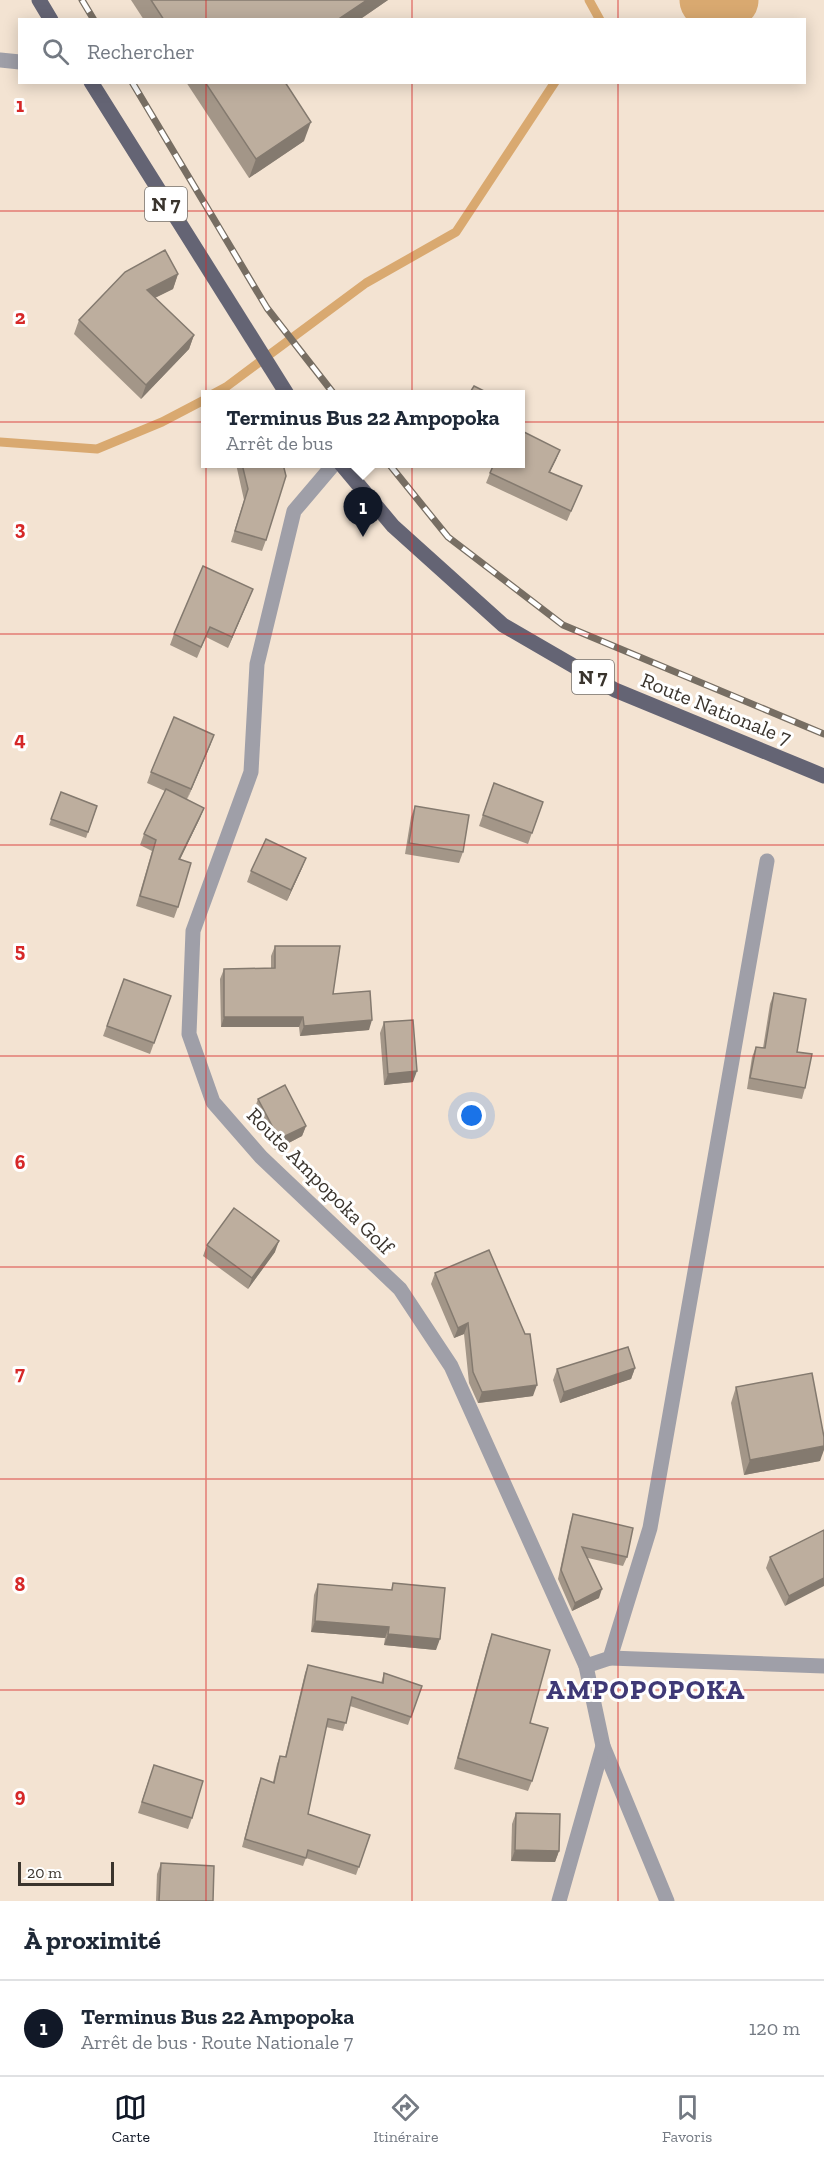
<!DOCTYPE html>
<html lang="fr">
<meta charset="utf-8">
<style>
:root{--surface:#fff;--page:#f2f2f3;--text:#1f2937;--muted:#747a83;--line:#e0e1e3;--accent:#111827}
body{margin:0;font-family:"Zilla Slab",serif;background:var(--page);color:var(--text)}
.scale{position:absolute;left:18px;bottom:15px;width:96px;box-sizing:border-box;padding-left:6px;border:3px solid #3a342d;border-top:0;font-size:16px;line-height:21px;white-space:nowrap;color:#3a342d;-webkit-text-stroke:4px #fff;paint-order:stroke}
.you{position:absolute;left:472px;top:1116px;width:21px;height:21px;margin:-15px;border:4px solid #fff;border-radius:50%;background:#1a73e8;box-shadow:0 0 0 9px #1a73e833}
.badge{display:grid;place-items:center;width:39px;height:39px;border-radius:50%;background:var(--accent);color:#fff;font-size:20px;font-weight:700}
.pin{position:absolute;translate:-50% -50px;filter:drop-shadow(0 2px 3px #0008)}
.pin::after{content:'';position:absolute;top:32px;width:21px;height:18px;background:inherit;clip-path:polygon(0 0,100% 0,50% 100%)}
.popup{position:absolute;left:201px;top:390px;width:324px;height:78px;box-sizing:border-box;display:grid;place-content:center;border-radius:0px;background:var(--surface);filter:drop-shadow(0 2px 4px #0005);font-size:20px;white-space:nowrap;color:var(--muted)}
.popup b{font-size:22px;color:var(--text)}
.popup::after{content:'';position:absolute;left:50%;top:100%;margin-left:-12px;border:12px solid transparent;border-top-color:var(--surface)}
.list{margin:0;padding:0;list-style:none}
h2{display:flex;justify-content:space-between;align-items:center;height:78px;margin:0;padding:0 24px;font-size:26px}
h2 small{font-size:20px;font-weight:400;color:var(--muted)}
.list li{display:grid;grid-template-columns:39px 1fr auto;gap:18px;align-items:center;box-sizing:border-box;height:96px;padding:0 24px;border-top:2px solid var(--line)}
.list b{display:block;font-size:22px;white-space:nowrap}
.list p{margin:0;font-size:20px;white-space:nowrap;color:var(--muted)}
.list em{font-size:20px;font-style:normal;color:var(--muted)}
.icon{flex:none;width:33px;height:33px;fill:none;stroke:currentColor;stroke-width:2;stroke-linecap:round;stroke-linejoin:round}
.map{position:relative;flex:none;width:824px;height:1901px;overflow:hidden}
.search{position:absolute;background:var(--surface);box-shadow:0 3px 15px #0003;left:18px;right:18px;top:18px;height:66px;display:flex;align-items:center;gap:15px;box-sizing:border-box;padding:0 21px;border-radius:0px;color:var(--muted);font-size:22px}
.sheet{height:174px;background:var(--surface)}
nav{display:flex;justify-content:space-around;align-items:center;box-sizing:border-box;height:84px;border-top:2px solid var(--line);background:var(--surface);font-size:16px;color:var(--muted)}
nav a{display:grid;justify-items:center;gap:3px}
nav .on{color:var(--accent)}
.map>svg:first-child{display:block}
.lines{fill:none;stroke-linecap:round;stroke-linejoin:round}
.stream{stroke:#d9a970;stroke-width:9}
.river{stroke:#d9a970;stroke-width:57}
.minor{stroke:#9f9fa8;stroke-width:15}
.primary{stroke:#646474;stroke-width:15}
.rail-casing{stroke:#776e63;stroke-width:7}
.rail{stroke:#fff;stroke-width:4.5;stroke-dasharray:14;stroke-linecap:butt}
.wall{fill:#a39688}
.shaded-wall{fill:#847a6f}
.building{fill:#bdae9e;stroke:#847a6f;stroke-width:1.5}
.grid{fill:none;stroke:#d62828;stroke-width:1.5;stroke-opacity:0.55}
.labels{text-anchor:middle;stroke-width:6;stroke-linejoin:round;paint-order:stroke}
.shield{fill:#fff;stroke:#75716c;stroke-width:1.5}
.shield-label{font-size:20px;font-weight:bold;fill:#3a342d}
.street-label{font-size:21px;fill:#3a342d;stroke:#fff}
.district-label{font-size:27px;font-weight:bold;letter-spacing:1.5px;fill:#3f3976;stroke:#fff}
.grid-label{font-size:20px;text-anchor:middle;font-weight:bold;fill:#d62828;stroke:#fff;stroke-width:6;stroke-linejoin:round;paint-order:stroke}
</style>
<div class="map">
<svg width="824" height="1901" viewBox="0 0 824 1901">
<rect width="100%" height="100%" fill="#f3e3d2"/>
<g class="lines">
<g class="stream">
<path d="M 589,0 L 600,20"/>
<path d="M 213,394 L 226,387 L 366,283 L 456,232 L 555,82"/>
<path d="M 0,442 L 97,449 L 162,422 L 206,399"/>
</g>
<path class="river" d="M 708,0 L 713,3 L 730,0"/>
<g class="minor">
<path d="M 0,60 L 20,62"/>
<path d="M 334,464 L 294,511 L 257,664 L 251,772 L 193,931 L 189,1034 L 213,1102 L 261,1157 L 400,1289 L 451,1366 L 586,1666 L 603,1746 L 667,1901"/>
<path d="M 610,1658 L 824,1666"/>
<path d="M 586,1666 L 610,1658 L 650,1528 L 767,861"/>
<path d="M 559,1901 L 603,1746"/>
</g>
<g class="primary">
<path d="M 39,0 L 51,20"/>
<path d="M 91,82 L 287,394"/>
<path d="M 341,464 L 393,526 L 503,625 L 615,690 L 824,776"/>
</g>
<g class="rail-casing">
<g id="rail">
<path d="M 82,0 L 94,20"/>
<path d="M 132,82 L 267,308 L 334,394"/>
<path d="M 389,464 L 448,537 L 563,625 L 824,734"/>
</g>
</g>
<use href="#rail" class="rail"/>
</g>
<g class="wall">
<path d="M 131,0 L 388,0 L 359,20 L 144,20 Z"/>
<path d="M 186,82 L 285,82 L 304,141 L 249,178 Z"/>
<path d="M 178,274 L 173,289 L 155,298 L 194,335 L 189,349 L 141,399 L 74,334 L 79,320 Z"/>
<path d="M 560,450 L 550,472 L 582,486 L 567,521 L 486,483 L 490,473 Z"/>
<path d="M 236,464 L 283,464 L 266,540 L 262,551 L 231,542 L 244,500 Z"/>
<path d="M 253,589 L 228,648 L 206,637 L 197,658 L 170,645 L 174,634 Z"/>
<path d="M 214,735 L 187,799 L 204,808 L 200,818 L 180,859 L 178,907 L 174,918 L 136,906 L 152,851 L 140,845 L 144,834 L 165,791 L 147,783 L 151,772 Z"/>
<path d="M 494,783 L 543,802 L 528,844 L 479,826 Z"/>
<path d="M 61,792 L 97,806 L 86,838 L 49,825 Z"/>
<path d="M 415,806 L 463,852 L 459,863 L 405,854 L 411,817 Z"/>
<path d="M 306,858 L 302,868 L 287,901 L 247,882 L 251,871 Z"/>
<path d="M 275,946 L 333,994 L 369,1030 L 300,1036 L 299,1027 L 221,1027 L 220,979 L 224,969 L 271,968 L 271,956 Z"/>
<path d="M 124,979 L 171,996 L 150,1054 L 103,1036 Z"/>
<path d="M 774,993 L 797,1052 L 805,1088 L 802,1099 L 747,1089 L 752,1057 L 756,1047 L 763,1048 L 770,1004 Z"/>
<path d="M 384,1022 L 413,1082 L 384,1085 L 380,1033 Z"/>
<path d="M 258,1099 L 306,1126 L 302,1136 L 275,1150 L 254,1110 Z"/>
<path d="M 207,1245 L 275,1252 L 248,1289 L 203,1256 Z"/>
<path d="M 435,1273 L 533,1396 L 478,1403 L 469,1383 L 464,1334 L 454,1338 L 431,1284 Z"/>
<path d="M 635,1368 L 631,1379 L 560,1403 L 553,1380 L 557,1369 Z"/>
<path d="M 736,1387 L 820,1461 L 744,1475 L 731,1403 Z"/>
<path d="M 573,1514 L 627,1557 L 623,1566 L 588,1558 L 599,1598 L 572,1611 L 558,1579 L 570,1523 Z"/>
<path d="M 824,1530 L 785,1606 L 766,1568 L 770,1557 Z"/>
<path d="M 393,1583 L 436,1650 L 384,1645 L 385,1638 L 311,1632 L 314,1595 L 318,1584 L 391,1590 Z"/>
<path d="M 492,1634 L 530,1723 L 532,1781 L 528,1791 L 454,1769 L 488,1645 Z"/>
<path d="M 308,1665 L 381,1683 L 384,1673 L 422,1686 L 408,1725 L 350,1706 L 343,1731 L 326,1727 L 308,1814 L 370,1835 L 356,1875 L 306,1858 L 303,1866 L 242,1847 L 258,1786 L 261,1778 L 273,1782 L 277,1764 L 280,1756 L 285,1757 L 305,1673 Z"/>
<path d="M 150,1776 L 192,1818 L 188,1829 L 138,1813 Z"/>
<path d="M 516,1813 L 559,1851 L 555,1862 L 511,1861 L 512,1824 Z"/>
<path d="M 161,1863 L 213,1901 L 156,1901 L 157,1874 Z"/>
</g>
<g class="shaded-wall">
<path d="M 367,0 L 388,0 L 359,20 L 337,20 Z"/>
<path d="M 311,122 L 304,141 L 249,178 L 256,159 Z"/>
<path d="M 178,274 L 173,289 L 142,304 L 147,290 Z"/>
<path d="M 194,335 L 189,349 L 141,399 L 146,385 Z"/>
<path d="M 560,450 L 556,460 L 545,482 L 549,472 Z"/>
<path d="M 253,589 L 249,599 L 228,648 L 232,637 Z"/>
<path d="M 214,735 L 210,746 L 187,800 L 191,789 Z"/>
<path d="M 204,808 L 200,818 L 175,870 L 179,859 Z"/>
<path d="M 306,858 L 302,868 L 287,901 L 291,890 Z"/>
<path d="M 224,1017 L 303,1017 L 299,1027 L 221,1027 Z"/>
<path d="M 372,1020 L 369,1030 L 300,1036 L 304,1026 Z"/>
<path d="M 417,1071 L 413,1082 L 384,1085 L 388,1074 Z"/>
<path d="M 306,1126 L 302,1136 L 275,1150 L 279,1139 Z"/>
<path d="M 279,1241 L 275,1252 L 248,1289 L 252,1278 Z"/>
<path d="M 468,1323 L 464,1334 L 454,1338 L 458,1328 Z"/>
<path d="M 635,1368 L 631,1379 L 560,1403 L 564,1392 Z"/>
<path d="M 537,1385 L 533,1396 L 478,1403 L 482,1392 Z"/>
<path d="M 824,1446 L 824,1450 L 820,1461 L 744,1475 L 750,1460 Z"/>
<path d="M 824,1578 L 824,1586 L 785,1606 L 789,1596 Z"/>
<path d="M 602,1589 L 599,1598 L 572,1611 L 575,1603 Z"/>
<path d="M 315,1621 L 389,1627 L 385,1638 L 311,1632 Z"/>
<path d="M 388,1634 L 440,1639 L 436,1650 L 384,1645 Z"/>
<path d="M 515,1850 L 559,1851 L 555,1862 L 511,1861 Z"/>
</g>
<g class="building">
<path d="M 151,0 L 367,0 L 337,20 L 164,20 Z"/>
<path d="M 205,82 L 285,82 L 311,122 L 256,159 Z"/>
<path d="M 165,250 L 178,274 L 147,290 L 194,335 L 146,385 L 79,320 L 125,272 Z"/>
<path d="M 474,386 L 490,394 L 469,394 Z"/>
<path d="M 520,430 L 560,450 L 549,472 L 582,486 L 571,511 L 490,473 L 494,464 L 520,464 Z"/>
<path d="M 242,464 L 283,464 L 286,476 L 266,540 L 235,531 L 248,489 Z"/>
<path d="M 203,566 L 253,589 L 232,637 L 210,627 L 201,647 L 174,634 Z"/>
<path d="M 174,717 L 214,735 L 191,789 L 151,772 Z"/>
<path d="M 494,783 L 543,802 L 532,833 L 483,815 Z"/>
<path d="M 166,789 L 204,808 L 179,859 L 191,863 L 178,907 L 140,896 L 156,840 L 144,834 Z"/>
<path d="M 61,792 L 97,806 L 88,832 L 51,819 Z"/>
<path d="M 415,806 L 469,815 L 463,852 L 409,843 Z"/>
<path d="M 266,839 L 306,858 L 291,890 L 251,871 Z"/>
<path d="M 275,946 L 340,946 L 333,994 L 370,991 L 372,1020 L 304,1026 L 303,1017 L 224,1017 L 224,969 L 275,968 Z"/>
<path d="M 124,979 L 171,996 L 154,1043 L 107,1026 Z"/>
<path d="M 774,993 L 806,999 L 797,1052 L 812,1054 L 805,1088 L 750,1078 L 756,1047 L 765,1048 Z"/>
<path d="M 413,1020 L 417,1071 L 388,1074 L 384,1022 Z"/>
<path d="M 285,1085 L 306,1126 L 279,1139 L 258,1099 Z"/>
<path d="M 234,1208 L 279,1241 L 252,1278 L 207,1245 Z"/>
<path d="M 489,1250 L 525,1334 L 530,1334 L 537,1385 L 482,1392 L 473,1372 L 468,1323 L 458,1328 L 435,1273 Z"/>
<path d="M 628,1347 L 635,1368 L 564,1392 L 557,1369 Z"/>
<path d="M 812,1373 L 824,1437 L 824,1446 L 750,1460 L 736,1387 Z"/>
<path d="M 573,1514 L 633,1528 L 627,1557 L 582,1547 L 602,1589 L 575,1603 L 561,1570 Z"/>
<path d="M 824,1530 L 824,1578 L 789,1596 L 770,1557 Z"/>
<path d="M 393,1583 L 445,1588 L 440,1639 L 388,1634 L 389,1627 L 315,1621 L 318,1584 L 392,1590 Z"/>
<path d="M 492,1634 L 550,1650 L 530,1723 L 548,1728 L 532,1781 L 458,1758 Z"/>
<path d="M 308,1665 L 383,1683 L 384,1673 L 422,1686 L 411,1717 L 352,1697 L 346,1723 L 328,1719 L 308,1814 L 370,1835 L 359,1867 L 308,1850 L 306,1858 L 245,1839 L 261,1778 L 274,1783 L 280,1756 L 286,1757 Z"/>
<path d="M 154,1765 L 203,1781 L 192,1818 L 142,1802 Z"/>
<path d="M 516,1813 L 560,1814 L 559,1851 L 515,1850 Z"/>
<path d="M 161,1863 L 214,1866 L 213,1901 L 159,1901 Z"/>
</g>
<path class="grid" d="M 206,0 L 206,20M 412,0 L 412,20M 618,0 L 618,20M 206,82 L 206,1901M 412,82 L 412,1901M 618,82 L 618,1901M 0,211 L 824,211M 0,422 L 824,422M 0,634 L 824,634M 0,845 L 824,845M 0,1056 L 824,1056M 0,1267 L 824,1267M 0,1479 L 824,1479M 0,1690 L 824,1690"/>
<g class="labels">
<g class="shield">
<rect x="145" y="187" width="42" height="34" rx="4.5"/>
<rect x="572" y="660" width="42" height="34" rx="4.5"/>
</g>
<g class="shield-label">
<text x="166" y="211">N 7</text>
<text x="593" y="684">N 7</text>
</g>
<g class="street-label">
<text transform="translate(716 709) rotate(22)" y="7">Route Nationale 7</text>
<text transform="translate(320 1181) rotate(45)" y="7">Route Ampopoka Golf</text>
</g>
<g class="district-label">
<text x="646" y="1699">AMPOPOPOKA</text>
</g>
</g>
<g class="grid-label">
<text x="20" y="112">1</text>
<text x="20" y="324">2</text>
<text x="20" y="535">3</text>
<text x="20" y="746">4</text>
<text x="20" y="957">5</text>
<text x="20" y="1169">6</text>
<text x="20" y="1380">7</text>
<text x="20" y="1591">8</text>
<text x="20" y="1802">9</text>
</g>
</svg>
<div class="scale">20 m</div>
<div class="you"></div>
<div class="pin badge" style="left:363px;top:537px">1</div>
<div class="popup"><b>Terminus Bus 22 Ampopoka</b>Arrêt de bus</div>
<div class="search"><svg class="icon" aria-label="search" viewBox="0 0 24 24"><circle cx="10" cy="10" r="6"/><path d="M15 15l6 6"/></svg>Rechercher</div>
</div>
<section class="sheet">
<h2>À proximité<small></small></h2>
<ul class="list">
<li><span class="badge">1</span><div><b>Terminus Bus 22 Ampopoka</b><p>Arrêt de bus · Route Nationale 7</p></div><em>120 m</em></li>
</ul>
</section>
<nav>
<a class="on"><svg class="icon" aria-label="map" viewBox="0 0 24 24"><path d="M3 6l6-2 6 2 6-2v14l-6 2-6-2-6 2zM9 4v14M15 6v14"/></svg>Carte</a>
<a><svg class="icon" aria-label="directions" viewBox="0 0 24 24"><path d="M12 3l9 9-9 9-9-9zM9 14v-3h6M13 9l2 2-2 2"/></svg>Itinéraire</a>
<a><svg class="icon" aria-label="saved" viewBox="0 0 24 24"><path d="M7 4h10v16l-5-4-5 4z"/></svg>Favoris</a>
</nav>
